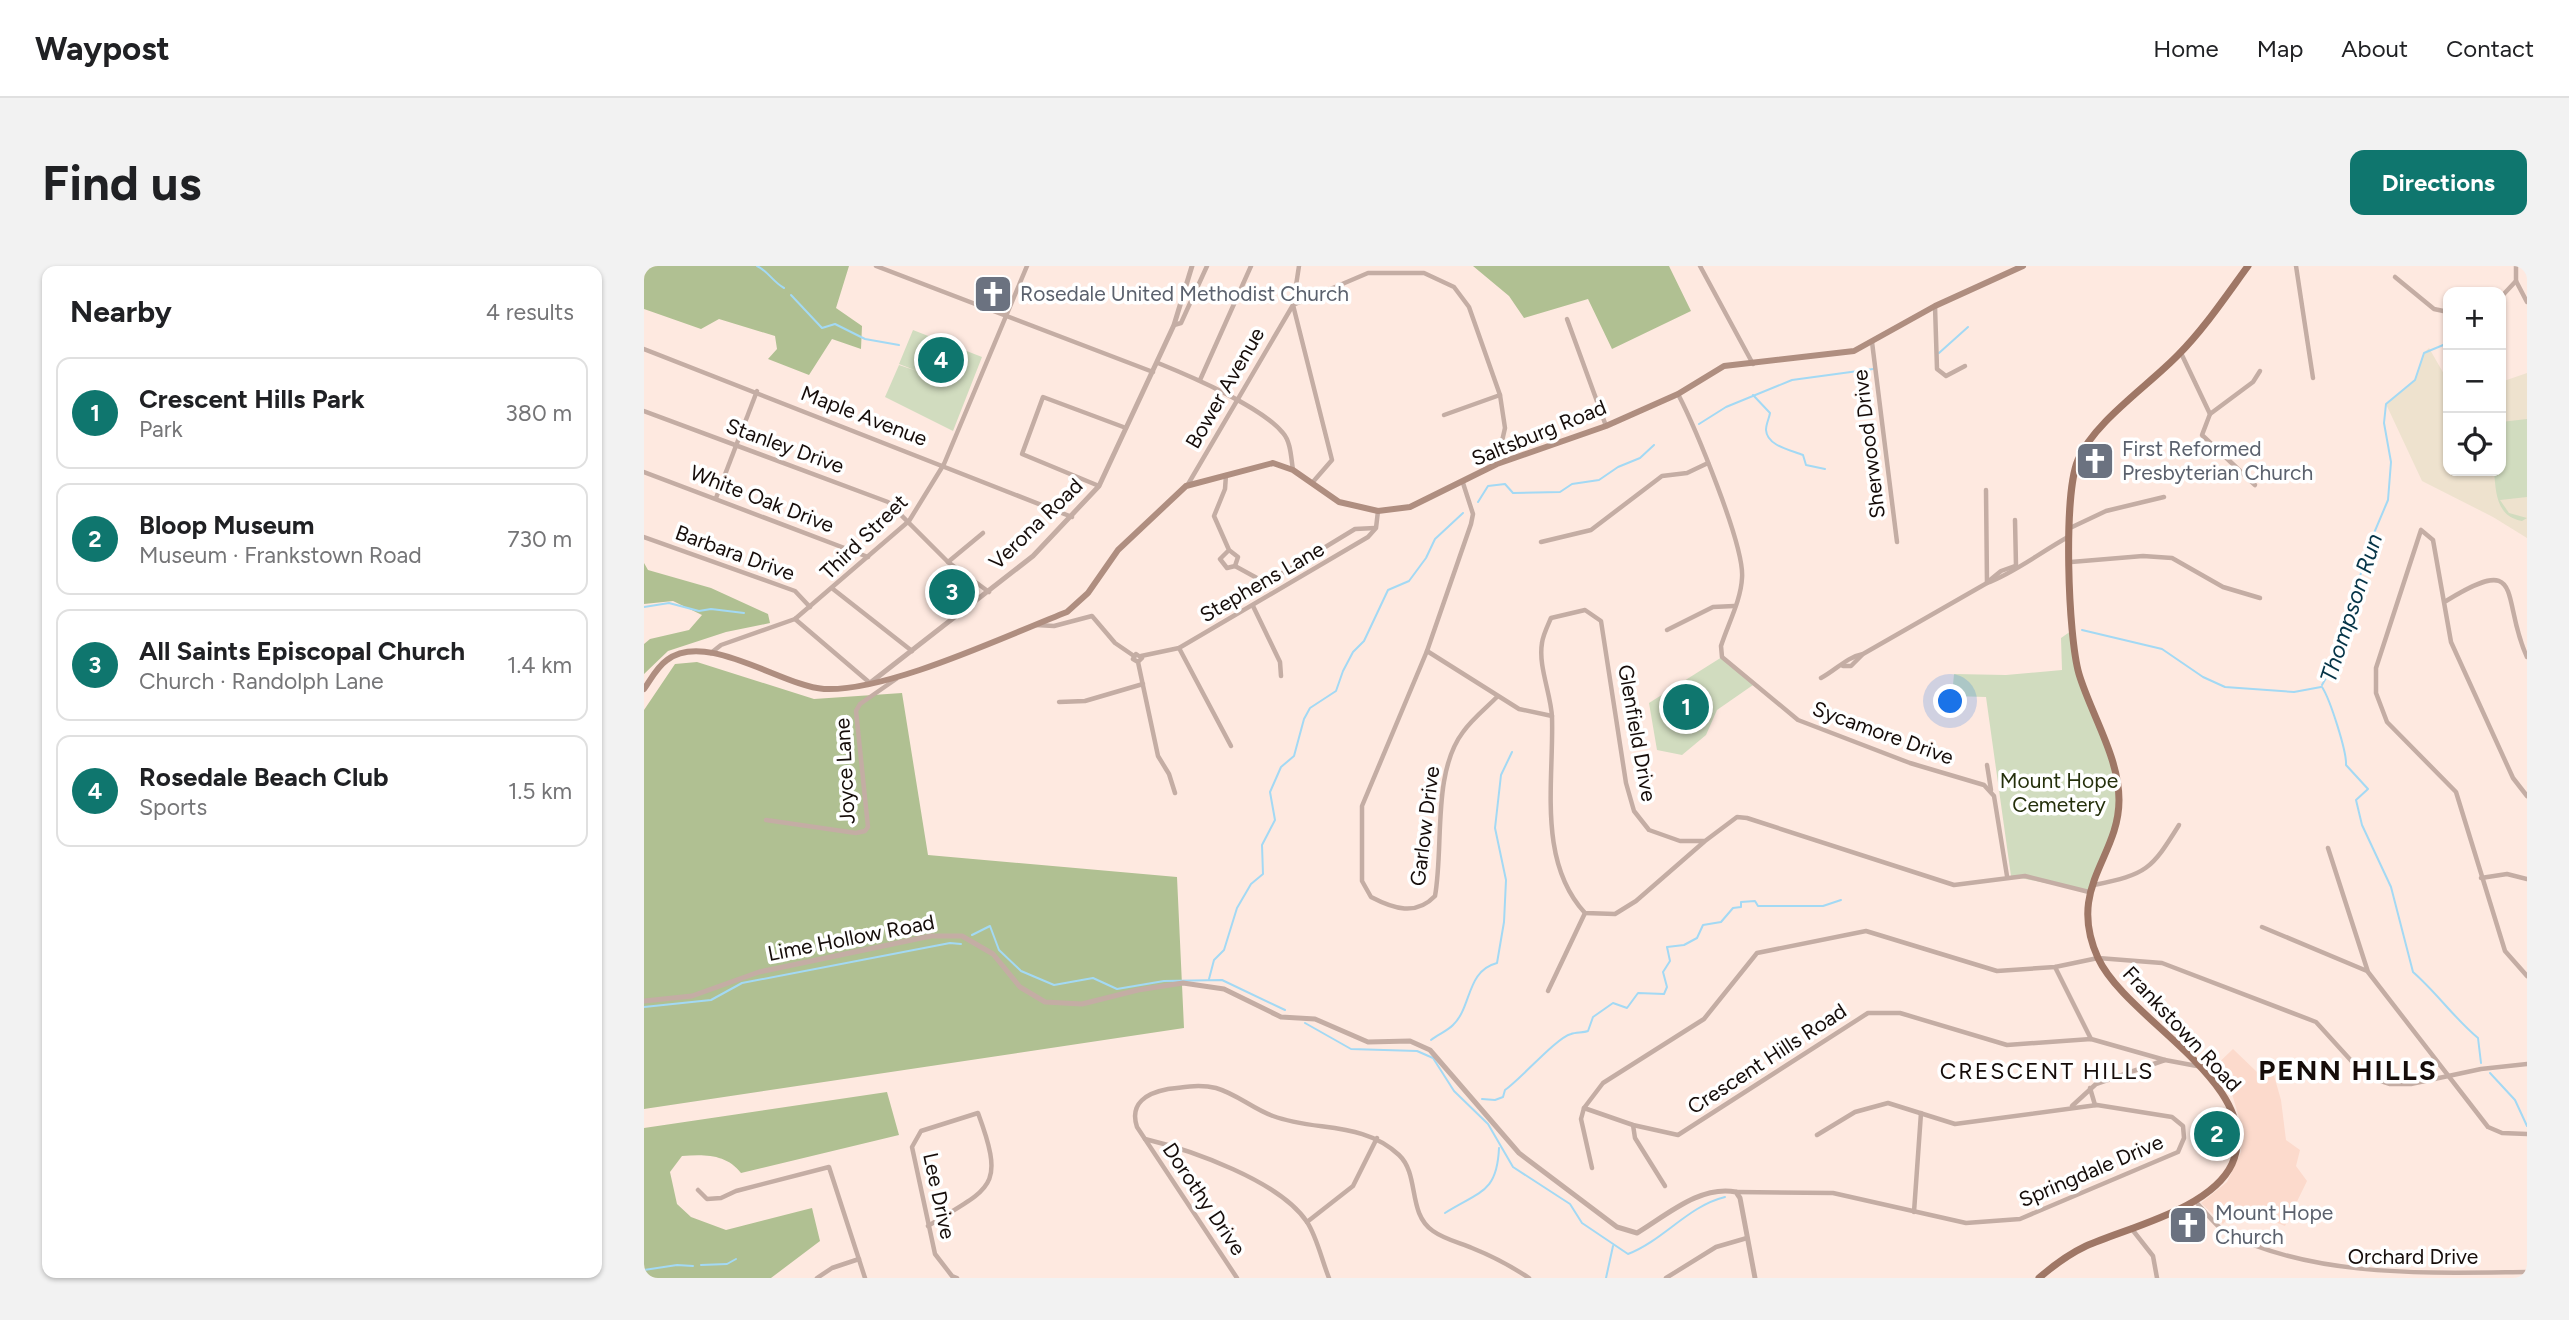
<!DOCTYPE html>
<meta charset="utf-8">
<style>
:root{--surface:#fff;--page:#f2f2f2;--text:#202124;--muted:#757577;--line:#e0e0e0;--accent:#0f766e}
body{margin:0;font-family:Figtree,sans-serif;background:var(--page);color:var(--text)}
.controls{position:absolute;right:21px;top:21px;display:grid;overflow:hidden;border-radius:14px;box-shadow:0 2px 5px #0004}
.controls button{width:63px;height:63px;display:grid;place-items:center;padding:0;border:0;border-bottom:2px solid var(--line);background:var(--surface);color:var(--text);font:35px sans-serif}
.you{position:absolute;left:1307px;top:436px;width:24px;height:24px;margin:-18px;border:5px solid #fff;border-radius:50%;background:#1a73e8;box-shadow:0 0 0 10px #1a73e833}
.badge{display:grid;place-items:center;width:46px;height:46px;border-radius:50%;background:var(--accent);color:#fff;font-size:23px;font-weight:700}
.pin{position:absolute;translate:-50% -50%;border:4px solid #fff;box-shadow:0 2px 7px #0006}
.list{margin:0;padding:0;list-style:none}
h2{display:flex;justify-content:space-between;align-items:center;height:91px;margin:0;padding:0 28px;font-size:30px}
h2 small{font-size:23px;font-weight:400;color:var(--muted)}
.list li{display:grid;grid-template-columns:46px 1fr auto;gap:21px;align-items:center;box-sizing:border-box;height:112px;margin:0 14px 14px;padding:0 14px;border:2px solid var(--line);border-radius:14px}
.list b{display:block;font-size:26px;white-space:nowrap}
.list p{margin:0;font-size:23px;white-space:nowrap;color:var(--muted)}
.list em{font-size:23px;font-style:normal;color:var(--muted)}
.icon{flex:none;width:38px;height:38px;fill:none;stroke:currentColor;stroke-width:2;stroke-linecap:round;stroke-linejoin:round}
.map{position:relative;flex:none;width:1883px;height:1012px;overflow:hidden;border-radius:14px}
header{display:flex;align-items:center;gap:42px;box-sizing:border-box;height:98px;padding:0 35px;background:var(--surface);border-bottom:2px solid var(--line)}
header strong{font-size:33px}
nav{display:flex;gap:38px;margin-inline-start:auto;font-size:24px}
.intro{display:flex;align-items:center;justify-content:space-between;box-sizing:border-box;height:168px;padding:0 42px}
h1{margin:0;font-size:49px}
.button{padding:18px 32px;border-radius:14px;background:var(--accent);color:#fff;font-size:24px;font-weight:700}
main{display:flex;gap:42px;padding:0 42px}
aside{flex:1;background:var(--surface);border-radius:14px;box-shadow:0 2px 5px #0004}
.map>svg:first-child{display:block}
.built{fill:#fcdacc}
.education{fill:#eee2ce}
.green{fill:#d1dcbf}
.forest{fill:#b0c092}
.lines{fill:none;stroke-linecap:round;stroke-linejoin:round}
.stream{stroke:#a3d9f4;stroke-width:2}
.minor{stroke:#c4ada4;stroke-width:4.5}
.tertiary{stroke:#c4ada4;stroke-width:5}
.secondary{stroke:#af8e80;stroke-width:6}
.primary{stroke:#9f7766;stroke-width:7}
.labels{text-anchor:middle;stroke-width:7;stroke-linejoin:round;paint-order:stroke}
.worship-label{font-size:21px;fill:#5b616d;stroke:#fff;text-anchor:start}
.street-label{font-size:21px;fill:#160d0a;stroke:#fff}
.park-label{font-size:21px;fill:#25300c;stroke:#fff}
.water-label{font-size:23px;font-style:italic;fill:#053447;stroke:#fff}
.neighbourhood-label{font-size:23px;letter-spacing:2px;fill:#160d0a;stroke:#fff}
.district-label{font-size:28px;font-weight:bold;letter-spacing:2px;fill:#160d0a;stroke:#fff}
</style>
<header>
<strong>Waypost</strong>
<nav><a>Home</a><a>Map</a><a>About</a><a>Contact</a></nav>
</header>
<div class="intro"><h1>Find us</h1><a class="button">Directions</a></div>
<main>
<aside>
<h2>Nearby<small>4 results</small></h2>
<ul class="list">
<li><span class="badge">1</span><div><b>Crescent Hills Park</b><p>Park</p></div><em>380 m</em></li>
<li><span class="badge">2</span><div><b>Bloop Museum</b><p>Museum · Frankstown Road</p></div><em>730 m</em></li>
<li><span class="badge">3</span><div><b>All Saints Episcopal Church</b><p>Church · Randolph Lane</p></div><em>1.4 km</em></li>
<li><span class="badge">4</span><div><b>Rosedale Beach Club</b><p>Sports</p></div><em>1.5 km</em></li>
</ul>
</aside>
<div class="map">
<svg width="1883" height="1012" viewBox="0 0 1883 1012">
<rect width="100%" height="100%" fill="#fee9e0"/>
<path class="built" d="M 1589,783 L 1614,807 L 1629,806 L 1637,834 L 1642,874 L 1656,884 L 1652,900 L 1663,915 L 1641,960 L 1594,941 L 1579,958 L 1557,937 L 1583,916 L 1597,886 L 1598,861 L 1588,828 L 1565,806 Z"/>
<path class="education" d="M 1785,82 L 1804,115 L 1804,205 L 1857,205 L 1857,116 L 1883,107 L 1883,272 L 1849,251 L 1778,215 L 1742,138 L 1771,114 L 1780,87 Z"/>
<g class="green">
<path d="M 269,64 L 338,91 L 309,165 L 241,131 L 255,99 L 273,105 L 255,98 Z"/>
<path d="M 1883,153 L 1883,231 L 1856,234 L 1865,247 L 1883,252 L 1878,255 C 1852,250 1852,227 1850,205 L 1857,205 L 1857,156 Z"/>
<path d="M 1427,365 L 1434,405 L 1471,508 L 1473,554 L 1445,626 L 1367,610 L 1342,431 L 1308,430 L 1310,408 L 1362,409 L 1418,404 L 1417,372 Z"/>
<path d="M 1078,391 L 1109,419 L 1073,444 L 1062,469 L 1038,489 L 1013,484 L 1005,437 Z"/>
</g>
<g class="forest">
<path d="M 0,0 L 205,0 L 192,42 L 218,60 L 217,83 L 188,73 L 165,109 L 124,93 L 133,83 L 131,70 L 75,53 L 57,63 L 0,43 Z"/>
<path d="M 829,0 L 1025,0 L 1047,45 L 968,83 L 944,33 L 880,52 L 865,30 Z"/>
<path d="M 0,297 L 4,304 L 67,322 L 124,348 L 126,357 L 82,366 L 24,385 L 0,408 L 0,378 L 6,373 L 45,364 L 58,349 L 29,335 L 0,338 Z"/>
<path d="M 53,396 L 170,433 L 258,427 L 284,589 L 533,611 L 540,762 L 0,843 L 0,444 L 31,398 Z"/>
<path d="M 243,826 L 255,869 L 97,907 C 83,888 60,888 38,890 L 26,906 L 33,938 L 47,951 L 82,964 L 168,942 L 176,975 L 127,1012 L 0,1012 L 0,862 Z"/>
</g>
<g class="lines">
<g class="stream">
<path d="M 113,0 C 124,5 129,16 140,22"/>
<path d="M 147,29 L 178,62 L 191,58 L 221,73 L 255,79"/>
<path d="M 1295,87 L 1324,61"/>
<path d="M 1109,129 L 1126,147 C 1125,153 1122,158 1122,164 C 1123,180 1147,184 1159,189 L 1162,199 L 1181,203"/>
<path d="M 1055,158 L 1082,141 L 1148,114 L 1229,103"/>
<path d="M 834,236 L 844,220 L 861,218 L 869,227 L 916,226 L 928,218 L 955,214 L 974,201 L 996,192 L 1010,179"/>
<path d="M 0,341 L 25,337 L 55,345 L 67,343 L 100,347"/>
<path d="M 1438,364 L 1518,383 L 1559,411 L 1581,421 L 1650,426 L 1677,421"/>
<path d="M 1678,419 L 1699,382 L 1722,286 L 1744,234 L 1747,196 L 1740,157 L 1742,138 L 1771,114 L 1780,87 L 1804,77"/>
<path d="M 1678,421 C 1686,433 1703,486 1702,499 L 1724,523 L 1712,534 L 1718,559 L 1747,621 L 1769,706 C 1793,727 1810,752 1834,772 L 1837,797"/>
<path d="M 328,669 L 346,660 L 355,684 L 377,705 L 410,719 L 449,712 L 473,723 L 520,715 L 578,714 L 641,744"/>
<path d="M 565,713 L 570,694 L 580,684 L 593,642 L 607,618 L 619,608 L 618,579 L 631,554 L 626,526 L 637,501 L 650,490 L 660,453 L 666,442 L 692,425 L 699,405 L 709,386 L 720,375 L 744,324 L 765,315 L 782,292 L 791,273 L 819,247"/>
<path d="M 0,741 L 67,734 L 98,717 L 306,677 L 317,678"/>
<path d="M 661,757 L 707,783 L 773,785 L 789,792 L 810,825 L 844,858 L 869,901 L 926,938 L 938,957 L 984,988 C 1020,974 1044,940 1081,931"/>
<path d="M 787,774 C 795,768 803,765 809,759 C 828,741 822,705 853,697 L 860,656 L 862,614 L 851,562 L 857,509 L 868,486"/>
<path d="M 1846,807 L 1871,834 L 1883,860"/>
<path d="M 838,833 L 851,834 L 859,831 L 861,824 C 878,812 912,772 927,768 C 932,766 939,767 944,765 L 949,751 L 969,737 L 983,742 L 994,727 L 1020,728 L 1023,721 L 1019,706 L 1026,695 L 1023,681 L 1040,679 L 1053,672 L 1059,659 L 1077,656 L 1089,642 L 1097,641 L 1097,636 L 1111,635 L 1114,640 L 1179,640 L 1197,634"/>
<path d="M 801,947 C 836,925 853,927 855,882"/>
<path d="M 57,999 L 83,998 L 92,993"/>
<path d="M 0,1004 L 33,999 L 49,1000"/>
<path d="M 962,1012 L 969,980"/>
</g>
<g class="minor">
<path d="M 232,0 L 509,106"/>
<path d="M 655,0 L 649,39 L 688,194 L 668,217"/>
<path d="M 1056,0 L 1109,98"/>
<path d="M 1652,0 L 1669,112"/>
<path d="M 1872,0 L 1872,15 L 1883,36"/>
<path d="M 1751,11 L 1790,43 L 1804,46"/>
<path d="M 1857,31 L 1872,15"/>
<path d="M 1291,40 L 1293,103 L 1302,110 L 1321,100"/>
<path d="M 923,53 L 962,160"/>
<path d="M 530,59 L 537,57 L 563,0"/>
<path d="M 1228,76 L 1253,276"/>
<path d="M 0,83 L 428,251"/>
<path d="M 1537,87 L 1566,148 L 1558,169 L 1611,219"/>
<path d="M 514,97 C 546,110 618,141 639,167 C 647,176 647,192 649,204"/>
<path d="M 556,114 L 607,0"/>
<path d="M 1034,128 C 1050,159 1101,280 1098,312 C 1097,334 1084,358 1077,380 L 1078,391 L 1154,454 L 1266,497 L 1340,519 L 1350,530 L 1363,610"/>
<path d="M 0,145 L 244,236 L 304,296 L 345,326"/>
<path d="M 1566,148 L 1609,116 L 1616,105"/>
<path d="M 800,149 L 856,129"/>
<path d="M 0,206 L 224,291"/>
<path d="M 582,209 L 581,223 L 570,250 L 585,284 L 594,291 L 591,300 L 583,302 L 576,293 L 585,284"/>
<path d="M 819,217 L 829,248 L 827,258 L 783,385 L 718,540 L 718,615 L 727,631 C 750,643 772,650 791,630 C 800,580 788,507 819,466 C 828,453 842,442 853,431"/>
<path d="M 455,220 L 378,188 L 399,131 L 482,162"/>
<path d="M 543,220 L 649,39 L 724,7 L 780,7 L 810,21 L 825,41 L 856,129 L 861,162 L 853,197"/>
<path d="M 1342,224 L 1343,317"/>
<path d="M 72,232 L 113,125"/>
<path d="M 1371,254 L 1372,300"/>
<path d="M 1426,262 L 1462,245 L 1520,231"/>
<path d="M 0,271 L 151,325 L 166,341"/>
<path d="M 897,276 L 947,264 L 1018,210 L 1043,207 L 1064,197"/>
<path d="M 304,296 L 339,267"/>
<path d="M 1427,296 L 1499,290 L 1528,292 L 1579,321 L 1616,332"/>
<path d="M 591,300 L 622,317 L 711,263 L 731,262"/>
<path d="M 1346,314 L 1357,305 L 1371,300"/>
<path d="M 189,323 L 268,385"/>
<path d="M 1802,335 C 1883,285 1856,333 1883,391"/>
<path d="M 609,340 L 636,396 L 637,410"/>
<path d="M 151,353 L 226,417"/>
<path d="M 392,359 L 410,360 L 448,350 L 471,377 L 490,390"/>
<path d="M 1023,364 L 1069,341 L 1090,340"/>
<path d="M 535,382 L 587,480"/>
<path d="M 783,385 L 875,443 L 908,450"/>
<path d="M 67,387 L 77,379 L 151,353 L 265,255 L 300,198 L 383,0"/>
<path d="M 497,390 L 535,382 L 724,271 L 732,262 L 734,245"/>
<path d="M 494,396 L 489,393 L 492,388 L 498,392 L 494,396 L 514,490 L 525,508 L 531,527"/>
<path d="M 1199,400 L 1207,400 L 1218,389"/>
<path d="M 1177,412 C 1192,404 1203,391 1219,388 L 1343,317 C 1370,307 1397,286 1424,271"/>
<path d="M 415,436 L 441,435 L 499,418"/>
<path d="M 1343,499 L 1347,524"/>
<path d="M 1883,530 L 1869,512 L 1807,376 L 1789,274 L 1777,264 L 1732,402 L 1732,427 L 1743,456 L 1812,526 L 1861,685 L 1883,710"/>
<path d="M 122,554 L 212,567 L 221,565 L 224,561 L 212,445 L 216,438 L 252,413"/>
<path d="M 1061,575 L 992,635 L 971,648 L 941,647 C 893,595 910,515 908,451 C 907,428 894,400 898,377 C 899,369 904,359 907,352 L 941,344 L 957,355 L 982,517 L 990,545 L 1005,564 L 1036,575 L 1061,575 L 1093,551 L 1103,552 L 1310,619 L 1381,610 L 1445,626"/>
<path d="M 1684,582 L 1724,706 L 1844,861 L 1858,867 L 1883,868"/>
<path d="M 1837,612 L 1863,608 L 1883,613"/>
<path d="M 1450,619 C 1503,608 1507,604 1535,559"/>
<path d="M 1618,661 L 1723,705"/>
<path d="M 1411,701 L 1447,773"/>
<path d="M 904,725 L 941,647"/>
<path d="M 1446,822 L 1451,839"/>
<path d="M 1428,840 L 1452,818 L 1521,794 L 1553,800"/>
<path d="M 940,842 L 989,859 L 1034,869 L 1224,747 L 1256,747 L 1363,779 L 1447,773 L 1521,794"/>
<path d="M 989,859 L 991,872 L 1021,920"/>
<path d="M 501,873 C 547,884 636,915 663,956 C 673,971 678,995 685,1012"/>
<path d="M 948,902 L 937,853 L 940,842 L 959,817 L 1060,753 L 1113,687 L 1222,665 L 1353,705 L 1411,701 L 1454,692 L 1518,697 L 1672,756 L 1712,800 L 1725,811 L 1746,818 L 1767,818 L 1837,803 L 1883,798"/>
<path d="M 54,924 L 63,933 L 77,932 L 92,925 L 185,901 L 221,1012"/>
<path d="M 1092,926 L 1189,927 L 1322,957 L 1376,953 L 1534,886 L 1540,872 L 1539,860 L 1528,851 L 1453,839 L 1311,858 L 1244,837 L 1211,846 L 1173,869"/>
<path d="M 1551,935 C 1561,945 1570,958 1581,966 C 1668,1012 1783,1007 1883,1006"/>
<path d="M 1270,946 L 1277,847"/>
<path d="M 663,956 L 709,920 L 733,872"/>
<path d="M 284,960 C 347,921 362,923 334,847 L 277,865 L 268,881 L 291,988 L 308,1010 L 313,1012"/>
<path d="M 1487,962 L 1509,990 L 1513,1012"/>
<path d="M 173,1012 L 188,1002 L 215,993"/>
<path d="M 593,1012 L 493,861 C 485,837 503,827 524,823 C 539,821 556,818 572,822 C 593,828 609,843 629,850 C 672,866 719,855 755,889 C 776,909 763,947 789,965 C 800,973 816,977 828,982 C 848,990 867,1000 885,1012"/>
<path d="M 1022,1012 L 1072,981 L 1103,972"/>
</g>
<g class="tertiary">
<path d="M 226,417 L 389,290 L 455,220 L 530,59 L 548,0"/>
<path d="M 0,735 L 48,730 L 115,706 L 287,670 L 318,670 L 349,688 L 376,721 L 401,736 L 438,738 L 494,724 L 539,717 L 580,723 L 637,751 L 671,753 L 724,776 L 766,775 L 786,784 L 875,887 L 973,961 L 993,967 C 1023,949 1056,919 1092,926 L 1096,932 L 1111,1012"/>
</g>
<path class="secondary" d="M 0,423 C 7,413 13,401 23,394 C 62,364 138,420 180,423 C 244,426 361,370 423,346 L 444,327 L 474,284 L 542,220 L 629,197 L 649,204 L 695,236 L 734,245 L 766,241 L 853,198 L 962,160 L 1034,128 L 1080,100 L 1210,85 L 1291,40 L 1379,0"/>
<path class="primary" d="M 1395,1012 C 1410,999 1425,988 1442,980 C 1485,961 1567,943 1588,898 C 1623,819 1483,755 1454,692 C 1422,621 1475,592 1475,534 C 1475,491 1447,448 1435,408 C 1424,370 1419,229 1434,194 C 1450,156 1504,120 1534,89 C 1560,63 1582,30 1604,0"/>
</g>
<defs>
<g id="church-square" transform="scale(2.0125)"><rect x="-9" y="-9" width="18" height="18" rx="4" fill="#6b7280" stroke="#fff"/><path d="M-1.2-6h2.4v3.5h3.3v2.4h-3.3V6h-2.4V-.1h-3.3v-2.4h3.3Z" fill="#fff"/></g>
</defs>
<g fill-rule="evenodd">
<use href="#church-square" x="349" y="28"/>
<use href="#church-square" x="1451" y="195"/>
<use href="#church-square" x="1544" y="959"/>
</g>
<g class="labels">
<g class="worship-label">
<text x="376" y="35">Rosedale United Methodist Church</text>
<text x="1478" y="190">First Reformed<tspan x="1478" dy="24">Presbyterian Church</tspan></text>
<text x="1571" y="954">Mount Hope<tspan x="1571" dy="24">Church</tspan></text>
</g>
<g class="street-label">
<text transform="translate(581 122) rotate(-60)" y="7">Bower Avenue</text>
<text transform="translate(220 150) rotate(21)" y="7">Maple Avenue</text>
<text transform="translate(895 167) rotate(-22)" y="7">Saltsburg Road</text>
<text transform="translate(1225 178) rotate(-97)" y="7">Sherwood Drive</text>
<text transform="translate(141 180) rotate(20)" y="7">Stanley Drive</text>
<text transform="translate(118 233) rotate(21)" y="7">White Oak Drive</text>
<text transform="translate(392 258) rotate(-44)" y="7">Verona Road</text>
<text transform="translate(220 271) rotate(-44)" y="7">Third Street</text>
<text transform="translate(91 287) rotate(20)" y="7">Barbara Drive</text>
<text transform="translate(618 316) rotate(-30)" y="7">Stephens Lane</text>
<text transform="translate(993 467) rotate(80)" y="7">Glenfield Drive</text>
<text transform="translate(1239 467) rotate(20)" y="7">Sycamore Drive</text>
<text transform="translate(201 505) rotate(-93)" y="7">Joyce Lane</text>
<text transform="translate(781 560) rotate(-83)" y="7">Garlow Drive</text>
<text transform="translate(207 672) rotate(-11)" y="7">Lime Hollow Road</text>
<text transform="translate(1538 763) rotate(47)" y="7">Frankstown Road</text>
<text transform="translate(1123 793) rotate(-33)" y="7">Crescent Hills Road</text>
<text transform="translate(1447 905) rotate(-23)" y="7">Springdale Drive</text>
<text transform="translate(295 930) rotate(78)" y="7">Lee Drive</text>
<text transform="translate(560 933) rotate(56)" y="7">Dorothy Drive</text>
<text x="1769" y="998">Orchard Drive</text>
</g>
<g class="park-label">
<text x="1415" y="522">Mount Hope<tspan x="1415" dy="24">Cemetery</tspan></text>
</g>
<g class="water-label">
<text transform="translate(1707 342) rotate(-72)" y="8">Thompson Run</text>
</g>
<g class="neighbourhood-label">
<text x="1403" y="813">CRESCENT HILLS</text>
</g>
<g class="district-label">
<text x="1704" y="814">PENN HILLS</text>
</g>
</g>
</svg>
<div class="controls">
<button>+</button>
<button>−</button>
<button><svg class="icon" aria-label="locate" viewBox="0 0 24 24"><circle cx="12" cy="12" r="6"/><path d="M12 2v4M12 18v4M2 12h4M18 12h4"/></svg></button>
</div>
<div class="you"></div>
<div class="pin badge" style="left:1042px;top:441px">1</div>
<div class="pin badge" style="left:1573px;top:868px">2</div>
<div class="pin badge" style="left:308px;top:326px">3</div>
<div class="pin badge" style="left:297px;top:94px">4</div>
</div>
</main>
